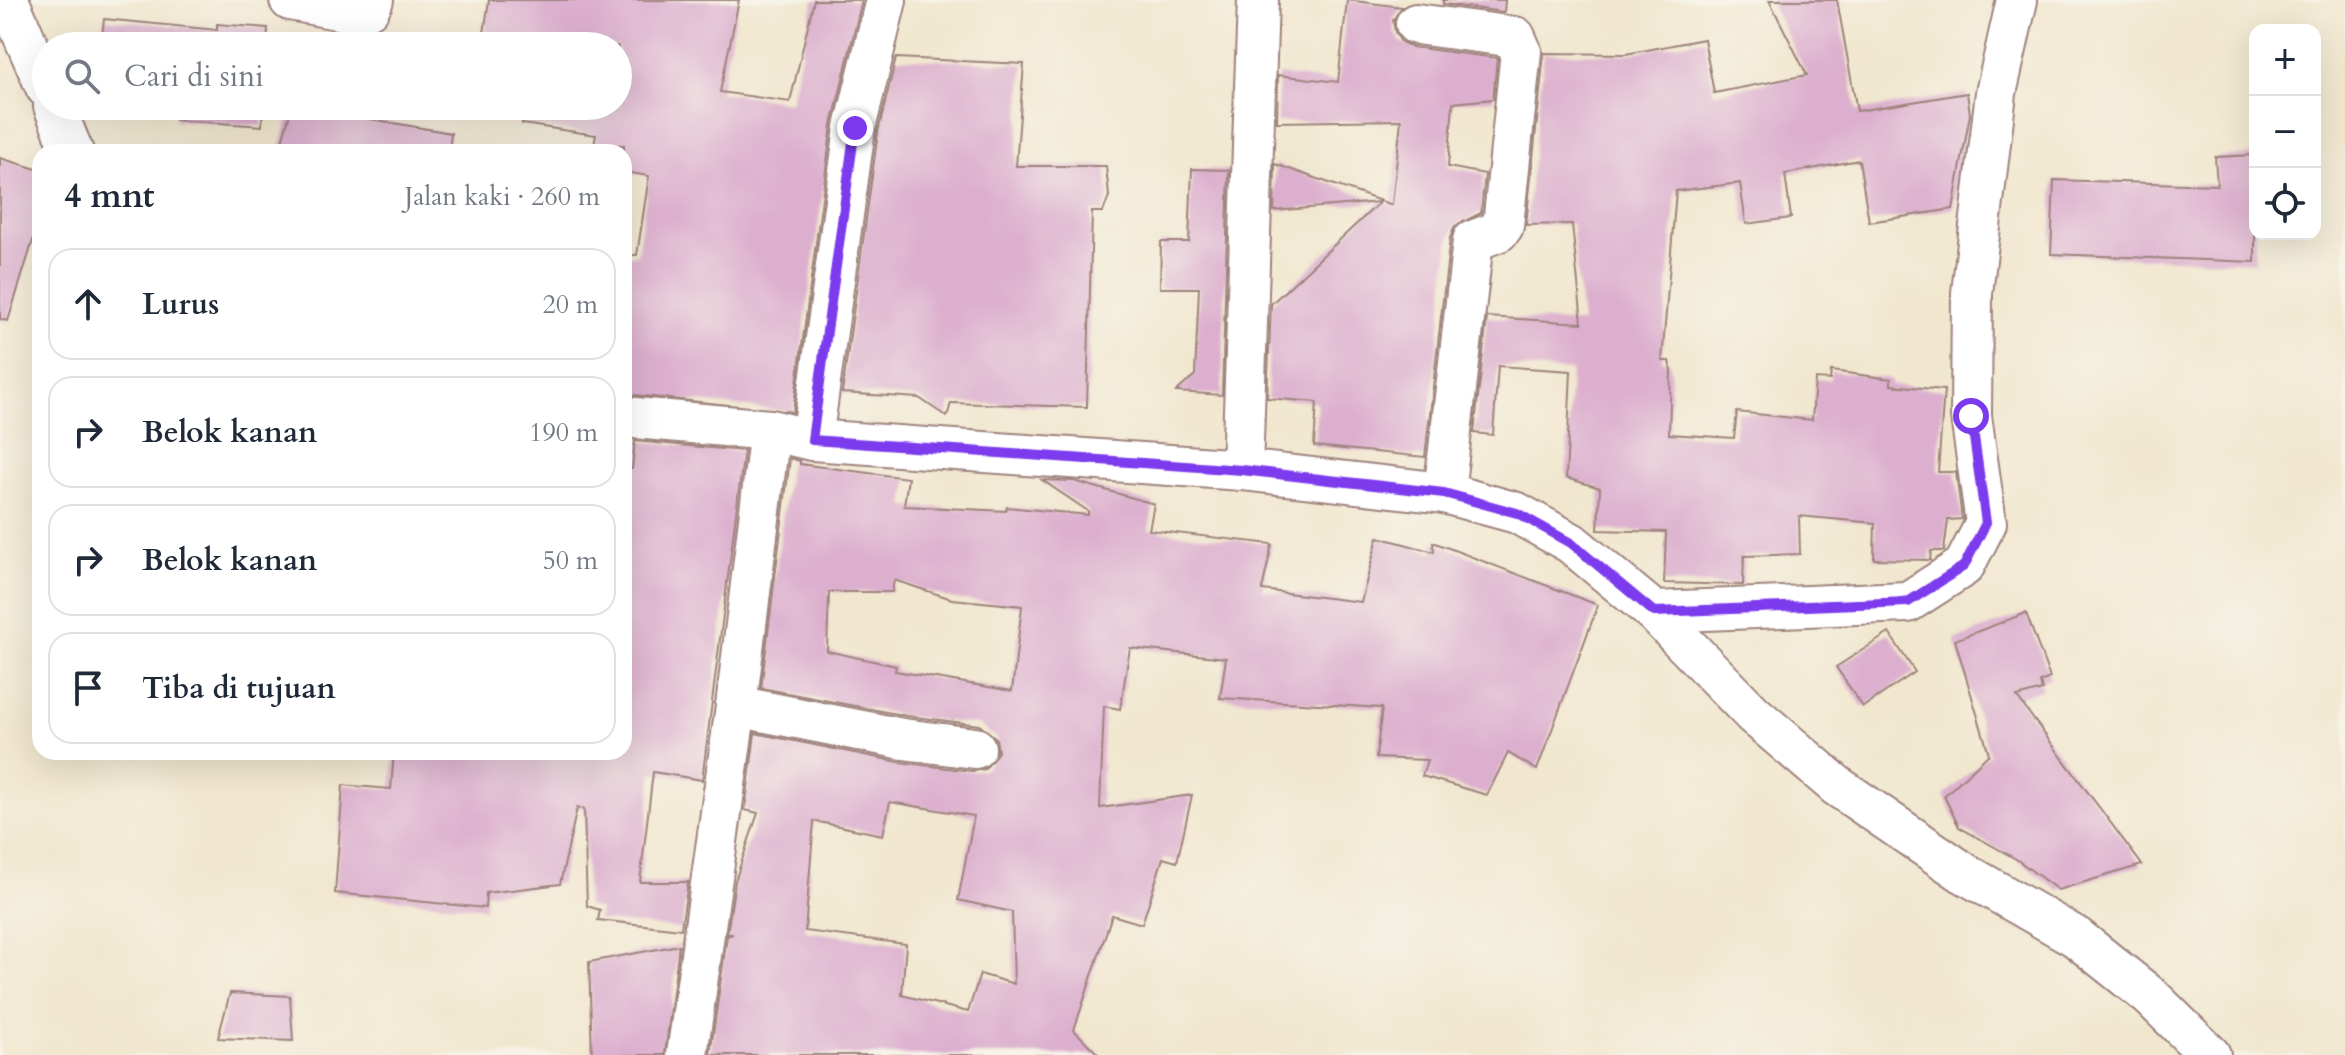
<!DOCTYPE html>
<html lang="id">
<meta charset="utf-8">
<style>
:root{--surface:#fff;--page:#f2f2f3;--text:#1f2937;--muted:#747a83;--line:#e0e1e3}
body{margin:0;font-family:Cardo,serif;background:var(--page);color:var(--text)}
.controls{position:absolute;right:24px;top:24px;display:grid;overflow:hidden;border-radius:16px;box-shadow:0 8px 32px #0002}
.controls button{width:72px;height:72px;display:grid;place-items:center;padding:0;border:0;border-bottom:2px solid var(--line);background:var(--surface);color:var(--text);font:40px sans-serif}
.stop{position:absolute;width:24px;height:24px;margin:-18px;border:6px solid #7c3aed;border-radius:50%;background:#fff}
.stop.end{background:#7c3aed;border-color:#fff;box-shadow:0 2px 8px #0008}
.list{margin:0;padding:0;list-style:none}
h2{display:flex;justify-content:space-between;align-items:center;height:104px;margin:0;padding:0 32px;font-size:34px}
h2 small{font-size:26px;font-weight:400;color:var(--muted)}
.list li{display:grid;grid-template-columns:52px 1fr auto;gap:24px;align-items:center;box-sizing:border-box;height:112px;margin:0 16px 16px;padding:0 16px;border:2px solid var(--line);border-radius:24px}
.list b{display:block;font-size:30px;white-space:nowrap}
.list em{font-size:26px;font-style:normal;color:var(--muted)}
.icon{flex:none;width:44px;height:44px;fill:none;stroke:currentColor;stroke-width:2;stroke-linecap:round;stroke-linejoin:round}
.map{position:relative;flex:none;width:2345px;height:1055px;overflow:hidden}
.search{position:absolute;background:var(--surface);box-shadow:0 8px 32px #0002;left:32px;top:32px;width:600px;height:88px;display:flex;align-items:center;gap:20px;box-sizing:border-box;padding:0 28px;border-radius:44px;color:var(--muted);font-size:30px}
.panel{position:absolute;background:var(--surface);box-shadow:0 8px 32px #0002;left:32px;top:144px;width:600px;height:616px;border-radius:24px}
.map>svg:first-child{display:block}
.building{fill:#dcafce;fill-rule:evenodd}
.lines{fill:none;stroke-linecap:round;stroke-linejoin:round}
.street-casing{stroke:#9e837d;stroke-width:44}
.street{stroke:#fff;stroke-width:40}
.route{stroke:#7c3aed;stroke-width:10}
</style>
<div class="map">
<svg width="2345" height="1055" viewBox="0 0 2345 1055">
<rect width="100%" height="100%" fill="#f7f3e8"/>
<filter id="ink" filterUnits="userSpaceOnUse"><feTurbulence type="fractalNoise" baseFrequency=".0125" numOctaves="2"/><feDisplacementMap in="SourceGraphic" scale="16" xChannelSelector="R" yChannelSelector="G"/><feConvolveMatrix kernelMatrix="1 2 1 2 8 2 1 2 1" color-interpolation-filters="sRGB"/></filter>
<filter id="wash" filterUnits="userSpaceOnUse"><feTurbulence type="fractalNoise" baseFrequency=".006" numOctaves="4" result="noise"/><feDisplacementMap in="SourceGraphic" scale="32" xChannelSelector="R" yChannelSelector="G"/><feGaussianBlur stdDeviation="1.8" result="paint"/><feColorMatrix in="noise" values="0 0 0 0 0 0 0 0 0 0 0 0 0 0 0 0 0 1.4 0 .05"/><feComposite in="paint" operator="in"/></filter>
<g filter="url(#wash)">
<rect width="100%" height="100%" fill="#f1e7cf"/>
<g id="blocks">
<g class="building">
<path d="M 489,0 L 739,0 L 720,92 L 790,102 L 814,0 L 862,0 L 832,125 L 793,412 L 624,394 L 624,255 L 637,255 L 649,176 L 624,172 L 624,145 L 594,145 L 596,135 L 522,124 L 523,106 L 618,106 L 618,46 L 482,46 Z"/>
<path d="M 1347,0 L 1402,7 L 1393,20 L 1395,32 L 1401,42 L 1412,47 L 1497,58 L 1493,99 L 1453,103 L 1448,167 L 1485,174 L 1481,213 L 1455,226 L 1450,238 L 1425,457 L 1314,446 L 1317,402 L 1267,398 L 1271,304 L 1380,202 L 1274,211 L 1275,164 L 1392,205 L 1401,120 L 1277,122 L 1278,75 L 1338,82 Z"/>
<path d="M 1443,0 L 1505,0 L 1504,12 L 1443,4 Z"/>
<path d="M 1769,0 L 1837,0 L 1857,111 L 1967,93 L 1970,114 L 1953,209 L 1869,222 L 1859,160 L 1785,174 L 1791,218 L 1746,224 L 1740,183 L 1676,191 L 1662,361 L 1669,361 L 1671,371 L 1669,434 L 1734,438 L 1737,412 L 1812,420 L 1815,379 L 1830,380 L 1831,371 L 1891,379 L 1891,385 L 1944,390 L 1938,472 L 1956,472 L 1962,519 L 1948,520 L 1944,551 L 1931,551 L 1930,560 L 1874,559 L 1875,523 L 1799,516 L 1800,554 L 1744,556 L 1743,585 L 1664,583 L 1666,532 L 1598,530 L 1600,488 L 1566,478 L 1571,371 L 1498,366 L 1493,435 L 1474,433 L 1487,317 L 1582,323 L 1572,224 L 1526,225 L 1544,53 L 1626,54 L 1704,39 L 1714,93 L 1807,75 Z"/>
<path d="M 104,19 L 217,30 L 217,24 L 268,28 L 267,46 L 101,46 Z"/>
<path d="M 896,58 L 1024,64 L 1016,166 L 1106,166 L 1109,196 L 1103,212 L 1092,212 L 1087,407 L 951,403 L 947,417 L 919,398 L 842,393 L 878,132 Z"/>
<path d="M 166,106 L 263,106 L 262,126 L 175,120 L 176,107 Z"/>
<path d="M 292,106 L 347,106 L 347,115 L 451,133 L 449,152 L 279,152 Z"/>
<path d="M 2255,155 L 2255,262 L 2051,254 L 2054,180 L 2217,185 L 2215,157 Z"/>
<path d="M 0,158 L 40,170 L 40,218 L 8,321 L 0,319 Z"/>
<path d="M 1192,169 L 1229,170 L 1222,395 L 1176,392 L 1195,375 L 1199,288 L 1160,288 L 1161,242 L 1189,242 Z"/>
<path d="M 635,441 L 744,451 L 702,780 L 653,772 L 640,882 L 688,882 L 681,929 L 598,920 L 600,910 L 587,906 L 584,809 L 577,808 L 560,884 L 486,893 L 485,908 L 335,893 L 343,785 L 391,789 L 394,752 L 624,752 L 624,468 L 632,469 Z"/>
<path d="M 790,458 L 800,461 L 800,464 L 908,478 L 904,506 L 1006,511 L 1007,507 L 1088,515 L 1088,511 L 1042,480 L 1074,481 L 1154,504 L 1149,530 L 1272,544 L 1262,590 L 1361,602 L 1378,537 L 1434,552 L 1433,542 L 1598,605 L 1537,770 L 1508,753 L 1487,795 L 1422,776 L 1427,760 L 1376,758 L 1382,708 L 1220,698 L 1226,658 L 1130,648 L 1120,709 L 1104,706 L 1100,808 L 1192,795 L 1177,862 L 1163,858 L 1142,924 L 1112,915 L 1074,1030 L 1099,1055 L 710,1055 L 727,936 L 733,934 L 727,934 L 735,881 L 758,813 L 745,810 L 755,733 L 899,762 L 972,771 L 985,769 L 998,752 L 996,738 L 979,725 L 907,716 L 761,688 ZM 894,580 L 952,599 L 1022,606 L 1012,691 L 895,671 L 896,666 L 827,651 L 829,592 L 892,592 ZM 890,802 L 974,816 L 958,900 L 1012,912 L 1014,984 L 980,974 L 968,1012 L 902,995 L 906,944 L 805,931 L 814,821 L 883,835 Z"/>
<path d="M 2026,613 L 2050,678 L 2040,682 L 2042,690 L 2017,697 L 2142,865 L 2058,890 L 2016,859 L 1959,827 L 1944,796 L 1989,754 L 1955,640 Z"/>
<path d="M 1889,633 L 1915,672 L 1863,707 L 1836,667 Z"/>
<path d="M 679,945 L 665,1055 L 592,1055 L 589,962 Z"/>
<path d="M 230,993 L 290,996 L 293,1041 L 218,1038 Z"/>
</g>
</g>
</g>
<g filter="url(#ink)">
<use href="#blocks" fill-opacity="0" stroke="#9e837d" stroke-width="2"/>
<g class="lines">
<g class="street-casing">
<g id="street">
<path d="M 8,0 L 46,87"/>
<path d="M 290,0 L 353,12 L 369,8 L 373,0"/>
<path d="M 1416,24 L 1515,37 L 1521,51 L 1503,226 L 1499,231 L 1473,241 L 1444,493"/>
<path d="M 54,106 L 73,152"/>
<path d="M 624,417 L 770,430 L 812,440 L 1242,470 L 1444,493 L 1517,513 L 1571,543 L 1654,612 L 1753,714 L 1837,786 L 1964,873 L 2076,937 L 2151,997 L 2210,1055"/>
<path d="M 812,440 L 855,128 L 886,0"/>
<path d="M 1242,470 L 1258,0"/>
<path d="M 1654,612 L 1908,602 L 1964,566 L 1986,523 L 1971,416 L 1972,293 L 1996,93 L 2017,0"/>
<path d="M 736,706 L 903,739 L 975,748"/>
<path d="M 687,1055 L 736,706 L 770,430"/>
</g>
</g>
<use href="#street" class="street"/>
</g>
</g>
<g class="lines" filter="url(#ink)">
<path class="route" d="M 855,128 L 812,440 L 1242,470 L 1444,493 L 1517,513 L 1571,543 L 1654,612 L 1908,602 L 1964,566 L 1986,523 L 1971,416"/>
</g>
</svg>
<div class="controls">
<button>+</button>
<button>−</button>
<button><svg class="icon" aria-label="locate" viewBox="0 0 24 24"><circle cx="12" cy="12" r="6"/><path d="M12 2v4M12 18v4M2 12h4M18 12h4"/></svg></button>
</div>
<div class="stop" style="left:1971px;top:416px"></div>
<div class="stop end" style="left:855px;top:128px"></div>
<div class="search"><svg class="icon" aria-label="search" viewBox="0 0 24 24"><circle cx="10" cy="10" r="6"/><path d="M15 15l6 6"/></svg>Cari di sini</div>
<section class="panel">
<h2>4 mnt<small>Jalan kaki · 260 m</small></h2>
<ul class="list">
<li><svg class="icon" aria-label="ahead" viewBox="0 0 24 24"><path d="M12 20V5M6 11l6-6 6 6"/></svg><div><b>Lurus</b></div><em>20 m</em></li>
<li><svg class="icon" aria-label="right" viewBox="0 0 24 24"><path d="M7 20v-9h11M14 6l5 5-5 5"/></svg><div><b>Belok kanan</b></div><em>190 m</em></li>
<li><svg class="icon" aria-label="right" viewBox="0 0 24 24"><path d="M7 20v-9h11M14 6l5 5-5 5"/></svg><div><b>Belok kanan</b></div><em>50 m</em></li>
<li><svg class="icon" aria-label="arrive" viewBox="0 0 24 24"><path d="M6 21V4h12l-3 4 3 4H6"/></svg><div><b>Tiba di tujuan</b></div></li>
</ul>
</section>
</div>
